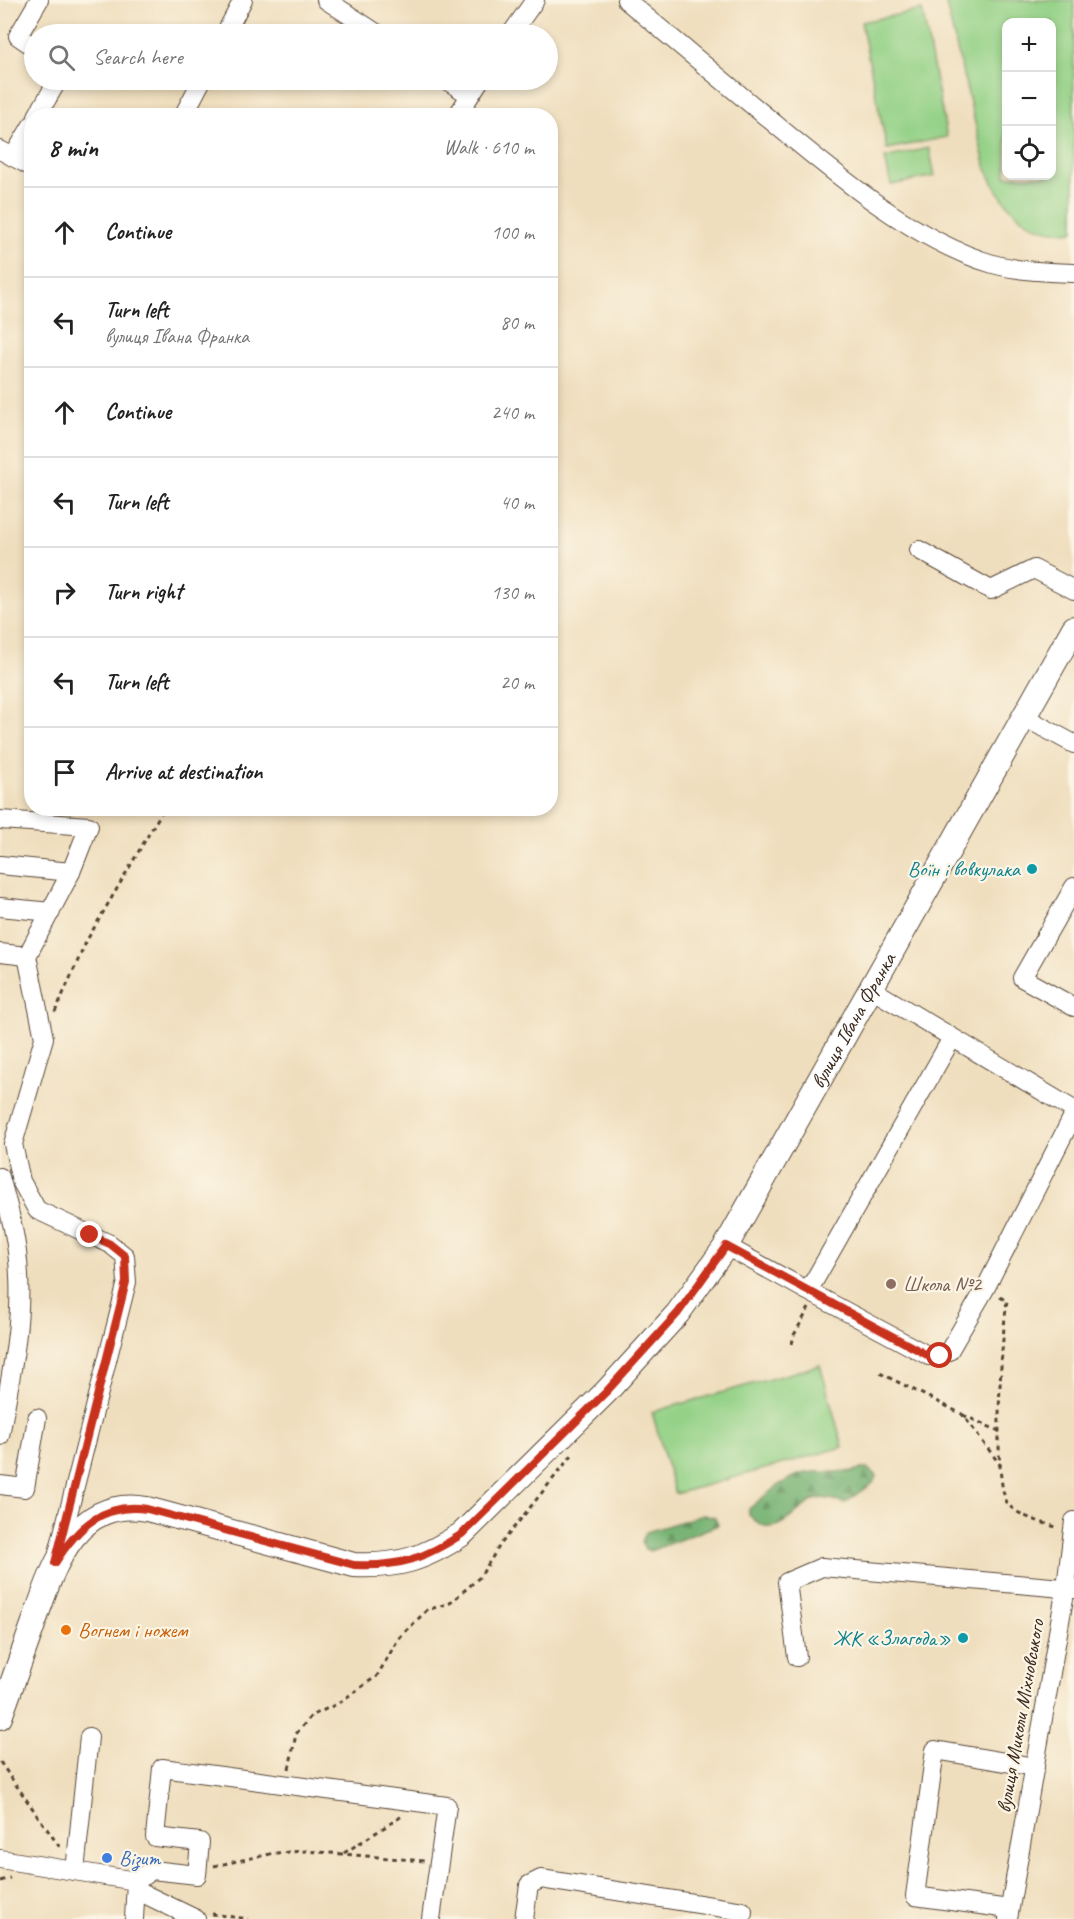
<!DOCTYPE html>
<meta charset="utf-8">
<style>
:root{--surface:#fff;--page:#f2f2f2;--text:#222;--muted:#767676;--line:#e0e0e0}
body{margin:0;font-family:Caveat,sans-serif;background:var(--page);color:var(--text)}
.controls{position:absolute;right:18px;top:18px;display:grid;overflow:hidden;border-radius:12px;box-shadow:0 3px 9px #0003}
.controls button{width:54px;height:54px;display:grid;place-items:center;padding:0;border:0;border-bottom:2px solid var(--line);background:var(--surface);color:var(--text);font:30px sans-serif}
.stop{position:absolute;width:18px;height:18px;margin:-14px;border:4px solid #c8321e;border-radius:50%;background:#fff}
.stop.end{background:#c8321e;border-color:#fff;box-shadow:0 2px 6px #0008}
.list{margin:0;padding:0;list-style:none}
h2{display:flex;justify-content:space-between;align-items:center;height:78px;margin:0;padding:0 24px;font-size:26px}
h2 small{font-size:20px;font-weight:400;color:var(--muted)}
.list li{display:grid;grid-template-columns:39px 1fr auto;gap:18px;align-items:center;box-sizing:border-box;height:90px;padding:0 24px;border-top:2px solid var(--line)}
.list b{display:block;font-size:22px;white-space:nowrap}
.list p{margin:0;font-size:20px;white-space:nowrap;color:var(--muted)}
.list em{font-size:20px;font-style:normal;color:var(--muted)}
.icon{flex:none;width:33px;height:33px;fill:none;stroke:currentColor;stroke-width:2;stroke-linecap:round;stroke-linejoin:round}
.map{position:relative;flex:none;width:1074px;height:1919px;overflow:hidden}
.search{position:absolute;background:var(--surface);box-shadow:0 3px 9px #0003;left:24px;top:24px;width:534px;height:66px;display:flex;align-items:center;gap:15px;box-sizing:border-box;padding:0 21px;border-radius:33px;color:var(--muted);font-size:22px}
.panel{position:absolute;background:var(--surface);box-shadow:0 3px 9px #0003;left:24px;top:108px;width:534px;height:708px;border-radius:24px}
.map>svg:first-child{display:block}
.forest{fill:url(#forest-firs);stroke:#5a6f49;stroke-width:1.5}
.pitch{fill:#95d288;stroke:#687e53;stroke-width:1.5;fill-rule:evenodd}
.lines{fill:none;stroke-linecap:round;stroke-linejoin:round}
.minor-casing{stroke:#564536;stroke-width:20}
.major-casing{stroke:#564536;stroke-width:26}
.path{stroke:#564536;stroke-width:3;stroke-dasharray:4.5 4.5;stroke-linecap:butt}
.minor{stroke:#fff;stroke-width:18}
.major{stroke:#fff;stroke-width:24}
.route{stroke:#c8321e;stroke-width:8}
.culture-dot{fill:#0f9aa8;stroke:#fcf5e5;stroke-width:2}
.education-dot{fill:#8d6e63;stroke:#fcf5e5;stroke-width:2}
.food-dot{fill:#e8710a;stroke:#fcf5e5;stroke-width:2}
.shop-dot{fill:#3f7fe0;stroke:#fcf5e5;stroke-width:2}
.labels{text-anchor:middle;stroke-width:4.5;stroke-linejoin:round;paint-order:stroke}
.culture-label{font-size:21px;fill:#0d838f;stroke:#fcf5e5;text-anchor:end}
.street-label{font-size:21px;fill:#3b2a1e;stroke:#fcf5e5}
.education-label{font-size:21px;fill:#785e54;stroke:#fcf5e5;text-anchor:start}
.food-label{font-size:21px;fill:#c56008;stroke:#fcf5e5;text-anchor:start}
.shop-label{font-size:21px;fill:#366cbe;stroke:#fcf5e5;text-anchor:start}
</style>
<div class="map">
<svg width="1074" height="1919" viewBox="0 0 1074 1919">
<defs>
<pattern id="forest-firs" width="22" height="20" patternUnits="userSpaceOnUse" patternTransform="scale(1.5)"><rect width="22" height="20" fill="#78b474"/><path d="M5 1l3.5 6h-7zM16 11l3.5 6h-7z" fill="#64935f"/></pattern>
</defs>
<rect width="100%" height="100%" fill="#fcf5e5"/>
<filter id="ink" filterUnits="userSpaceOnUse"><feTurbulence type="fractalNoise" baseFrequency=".0167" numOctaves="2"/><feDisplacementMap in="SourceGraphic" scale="12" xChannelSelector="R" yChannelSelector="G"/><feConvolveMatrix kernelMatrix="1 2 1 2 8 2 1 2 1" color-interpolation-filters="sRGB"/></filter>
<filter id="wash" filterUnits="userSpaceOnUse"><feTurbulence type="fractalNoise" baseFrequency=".008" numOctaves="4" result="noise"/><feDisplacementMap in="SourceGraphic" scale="24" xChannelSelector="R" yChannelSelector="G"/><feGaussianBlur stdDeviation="1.35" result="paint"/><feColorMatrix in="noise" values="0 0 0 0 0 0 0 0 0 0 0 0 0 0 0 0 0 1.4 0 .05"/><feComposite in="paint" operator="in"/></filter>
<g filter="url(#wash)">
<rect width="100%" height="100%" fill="#efdebd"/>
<g class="forest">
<path d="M 861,1469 L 868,1469 L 876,1476 L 873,1483 L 845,1503 C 837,1501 825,1496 817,1499 C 793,1507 778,1546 749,1515 L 749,1509 C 763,1497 779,1483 796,1476 C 817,1467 840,1477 861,1469 Z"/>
<path d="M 703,1515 L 715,1517 L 718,1525 L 650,1551 L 645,1549 L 642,1542 L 646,1532 Z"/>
</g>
<g class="pitch">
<path d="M 945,0 L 1074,0 L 1074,231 C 1028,236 1003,207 986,168 ZM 1052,22 L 1052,176 L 1006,176 L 1006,22 Z"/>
<path d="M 922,10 L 947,137 L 887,149 L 861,22 Z"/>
<path d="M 929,148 L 935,176 L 891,185 L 885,158 Z"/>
<path d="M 820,1365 L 843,1447 L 675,1494 L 652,1412 Z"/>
</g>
</g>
<g filter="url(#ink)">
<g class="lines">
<g class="minor-casing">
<g id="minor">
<path d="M 326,0 L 378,34"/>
<path d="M 626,0 C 674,40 721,79 769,119 C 832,171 913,241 993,264 C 1019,271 1047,272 1074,273"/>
<path d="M 225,34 L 243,0"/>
<path d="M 511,34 L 535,0"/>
<path d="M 34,47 L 18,36 L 39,0"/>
<path d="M 446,80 L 470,95"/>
<path d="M 37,116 L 58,80"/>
<path d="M 183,116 L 202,80"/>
<path d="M 457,116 L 480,80"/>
<path d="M 0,150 L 32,167"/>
<path d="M 13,157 L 32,125"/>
<path d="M 919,550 L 991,590 L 1034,569 L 1074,590"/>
<path d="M 1024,717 L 1074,744"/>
<path d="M 0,820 L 89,826 L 71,872 L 27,956 L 44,1038 L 13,1144 L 21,1181 L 37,1210 L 110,1244 L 125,1256 L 127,1282 L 58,1553"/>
<path d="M 0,865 L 71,872"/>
<path d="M 1074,887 L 1022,978 L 1074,1007"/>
<path d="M 0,907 L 51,912"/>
<path d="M 0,953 L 27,956"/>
<path d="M 871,989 L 1074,1110"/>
<path d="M 0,1177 C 9,1209 18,1242 19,1276 C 22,1329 9,1384 0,1436"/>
<path d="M 726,1246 L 806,1290 L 814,1281 L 952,1038"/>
<path d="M 806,1290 L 929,1356 L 940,1356 L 949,1351 L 985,1289 L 1074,1114"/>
<path d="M 0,1485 L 25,1488 L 37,1418"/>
<path d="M 797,1657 L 787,1582 L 822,1567 L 1074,1589"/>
<path d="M 0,1859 L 136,1881 L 134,1919"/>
<path d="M 75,1871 L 89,1737"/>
<path d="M 136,1881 L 152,1870 L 197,1875 L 200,1842 L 155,1837 L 162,1768 L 447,1806 L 431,1919"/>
<path d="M 136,1890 L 196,1919"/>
<path d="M 1009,1909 L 915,1896 L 935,1750 L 1035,1767"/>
<path d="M 524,1919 L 529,1885 L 541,1879 L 743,1911 L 742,1919"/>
<path d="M 1008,1919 L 1066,1587 L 1074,1521"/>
</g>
</g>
<g class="major-casing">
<g id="major">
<path id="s1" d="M 0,1717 C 11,1686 22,1656 33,1625 C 52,1571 73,1496 147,1509 L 354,1565 C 399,1567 424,1559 462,1534 L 606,1392 L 678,1313 L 726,1246 L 1074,628"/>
</g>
</g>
<g class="path">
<path d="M 55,1012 L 87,940 L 164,808"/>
<path d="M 1000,1297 L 1007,1301 C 1002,1334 991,1479 1008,1504 C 1018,1517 1043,1522 1058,1528"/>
<path d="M 792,1344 L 794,1335 L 809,1308"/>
<path d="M 880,1373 L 962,1414 L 1001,1466"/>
<path d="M 963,1415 L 1001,1432"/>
<path d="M 0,1762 L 61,1849"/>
<path d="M 289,1769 L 296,1734 L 311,1716 L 337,1704 L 377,1676 L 399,1638 L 427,1610 L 450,1603 L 480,1577 L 500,1545 L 572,1455"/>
<path d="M 344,1853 L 402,1816"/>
<path d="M 214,1866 L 275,1853 L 306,1851 L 425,1861"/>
<path d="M 0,1881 L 10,1878"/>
<path d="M 212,1914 L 248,1919"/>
</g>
<use href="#minor" class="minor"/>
<use href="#major" class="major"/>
</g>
</g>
<g class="lines" filter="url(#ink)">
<path class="route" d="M 90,1235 L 110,1244 L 125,1256 L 126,1282 L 55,1563 C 77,1528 103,1502 147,1509 L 354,1565 C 399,1567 424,1559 462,1534 L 606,1392 L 678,1313 L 726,1246 L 929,1356 L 940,1356"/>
</g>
<g class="culture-dot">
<circle cx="1032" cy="869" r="6"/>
<circle cx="963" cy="1638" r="6"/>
</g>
<circle class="education-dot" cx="891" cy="1284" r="6"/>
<circle class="food-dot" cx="66" cy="1630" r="6"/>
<circle class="shop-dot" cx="107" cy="1858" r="6"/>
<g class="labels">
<g class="culture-label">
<text x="1020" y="876">Воїн і вовкулака</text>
<text x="951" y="1645">ЖК «Злагода»</text>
</g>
<g class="street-label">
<text dy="7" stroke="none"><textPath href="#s1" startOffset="1258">вулиця Івана Франка</textPath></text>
<text transform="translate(1020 1716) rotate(-80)" y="7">вулиця Миколи Міхновського</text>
</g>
<g class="education-label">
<text x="903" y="1291">Школа №2</text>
</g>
<g class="food-label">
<text x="78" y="1637">Вогнем і ножем</text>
</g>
<g class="shop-label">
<text x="119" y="1865">Візит</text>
</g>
</g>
</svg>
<div class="controls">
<button>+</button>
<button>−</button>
<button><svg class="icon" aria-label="locate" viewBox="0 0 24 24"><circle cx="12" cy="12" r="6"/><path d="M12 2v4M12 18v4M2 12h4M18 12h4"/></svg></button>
</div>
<div class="stop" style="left:940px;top:1356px"></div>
<div class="stop end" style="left:90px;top:1235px"></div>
<div class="search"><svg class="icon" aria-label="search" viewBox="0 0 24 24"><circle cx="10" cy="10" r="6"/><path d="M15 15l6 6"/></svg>Search here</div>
<section class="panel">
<h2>8 min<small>Walk · 610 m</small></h2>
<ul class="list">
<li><svg class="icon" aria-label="ahead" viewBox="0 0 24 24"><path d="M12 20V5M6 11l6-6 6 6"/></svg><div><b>Continue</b></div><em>100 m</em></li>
<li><svg class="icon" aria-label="left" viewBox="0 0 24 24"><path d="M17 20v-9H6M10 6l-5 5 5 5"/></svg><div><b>Turn left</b><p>вулиця Івана Франка</p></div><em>80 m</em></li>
<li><svg class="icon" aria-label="ahead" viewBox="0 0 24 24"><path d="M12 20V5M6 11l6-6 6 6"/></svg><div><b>Continue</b></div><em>240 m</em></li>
<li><svg class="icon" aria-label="left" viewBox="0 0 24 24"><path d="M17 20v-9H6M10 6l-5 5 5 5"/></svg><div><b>Turn left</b></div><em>40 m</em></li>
<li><svg class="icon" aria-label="right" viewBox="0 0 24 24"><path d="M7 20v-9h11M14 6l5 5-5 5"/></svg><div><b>Turn right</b></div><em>130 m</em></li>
<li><svg class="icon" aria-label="left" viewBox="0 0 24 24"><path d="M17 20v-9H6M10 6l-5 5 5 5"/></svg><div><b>Turn left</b></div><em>20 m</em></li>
<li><svg class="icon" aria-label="arrive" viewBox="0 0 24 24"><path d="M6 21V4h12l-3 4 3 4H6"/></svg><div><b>Arrive at destination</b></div></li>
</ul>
</section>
</div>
